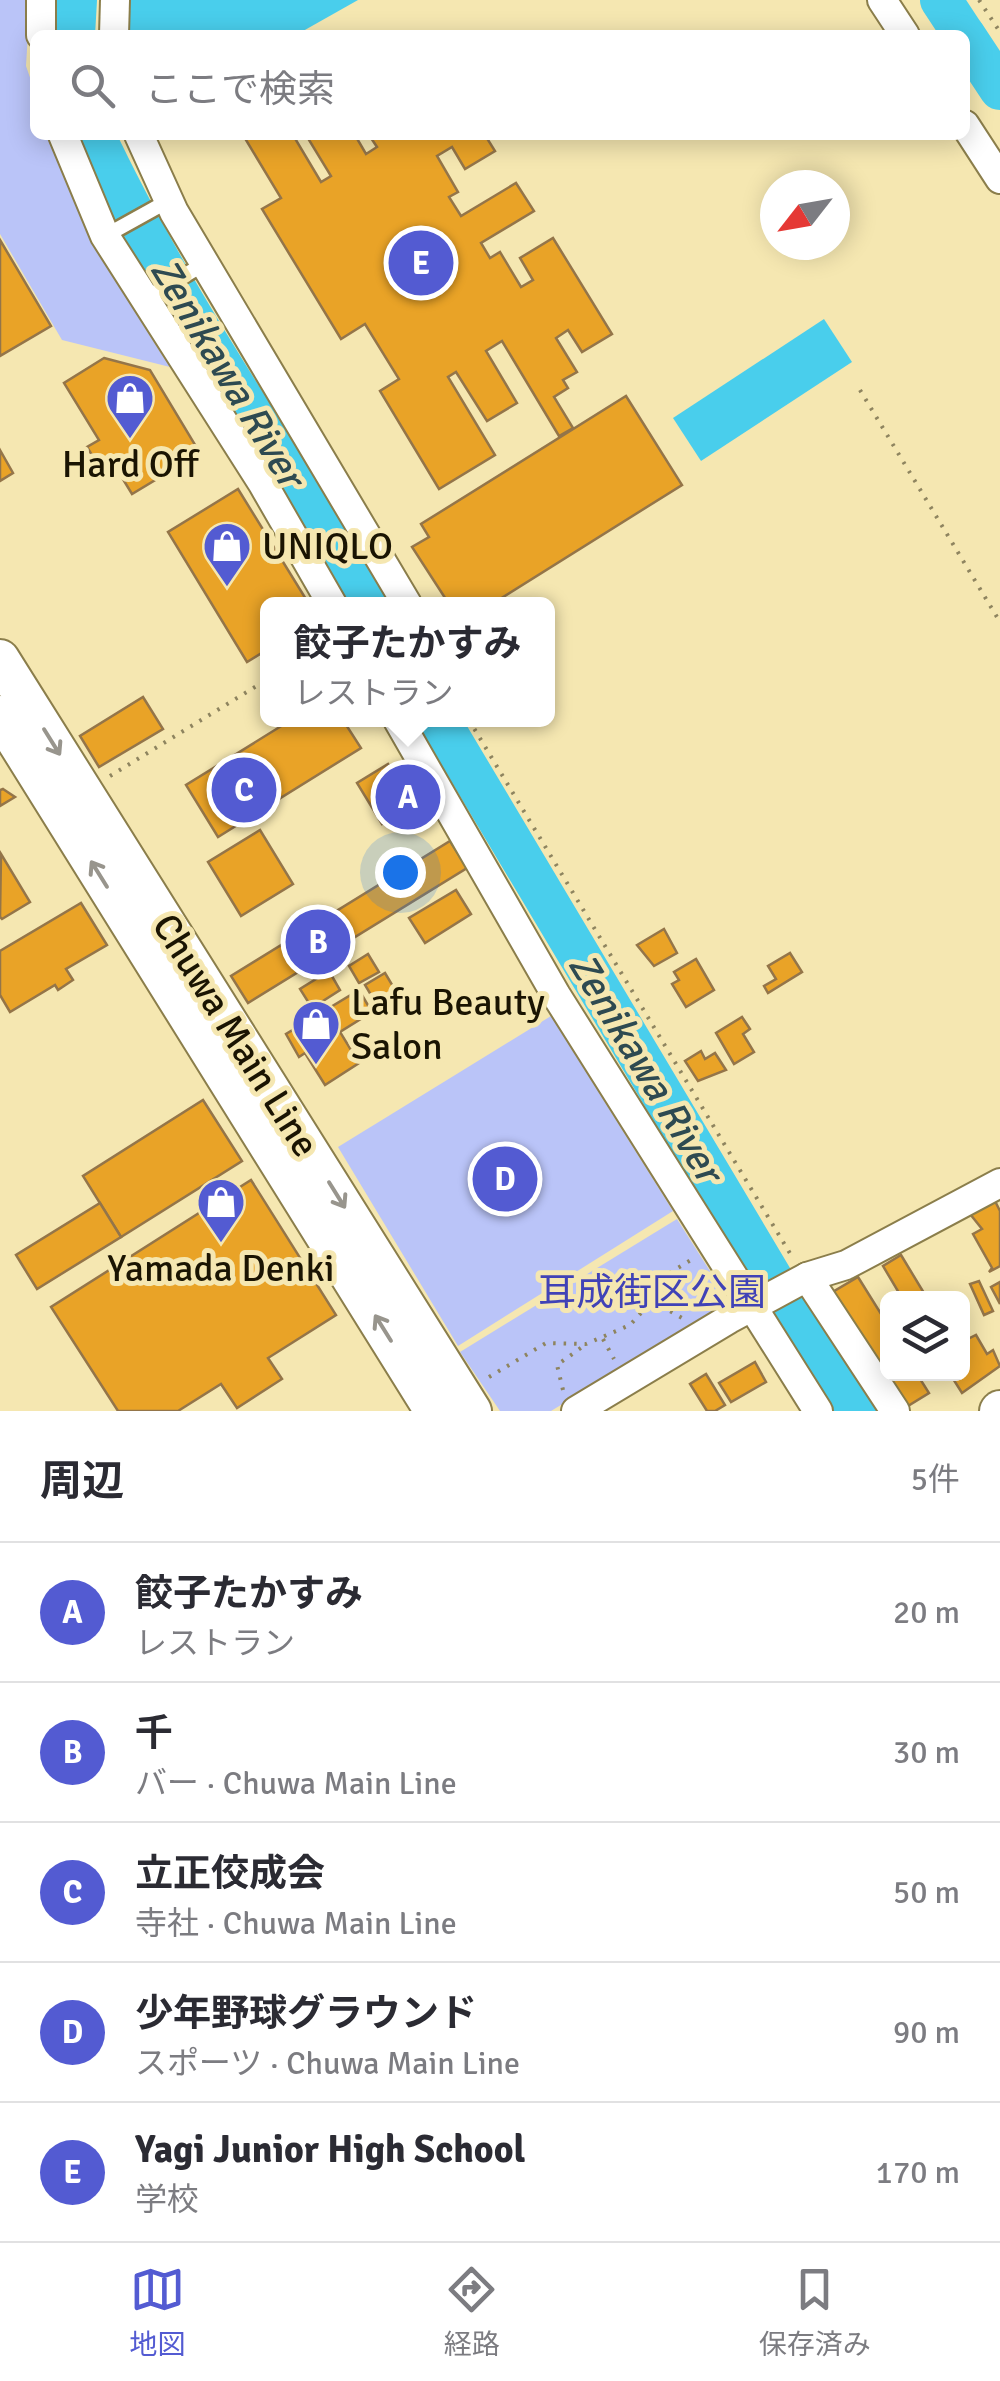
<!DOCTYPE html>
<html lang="ja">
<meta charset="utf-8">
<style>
:root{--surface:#fff;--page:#f7f7f7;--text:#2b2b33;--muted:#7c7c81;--line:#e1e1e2;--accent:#535bd2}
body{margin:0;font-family:Signika,"Noto Sans JP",sans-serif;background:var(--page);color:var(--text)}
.controls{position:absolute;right:30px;bottom:30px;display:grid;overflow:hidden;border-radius:15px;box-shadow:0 5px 25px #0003}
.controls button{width:90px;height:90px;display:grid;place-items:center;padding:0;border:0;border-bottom:2px solid var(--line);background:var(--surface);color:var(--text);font:50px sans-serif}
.compass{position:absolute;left:760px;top:170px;width:90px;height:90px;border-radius:50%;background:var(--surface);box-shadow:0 5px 25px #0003;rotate:239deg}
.you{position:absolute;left:400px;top:872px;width:35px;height:35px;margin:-25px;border:8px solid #fff;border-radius:50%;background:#1a73e8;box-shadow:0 0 0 15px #1a73e833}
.badge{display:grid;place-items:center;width:65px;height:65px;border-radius:50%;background:var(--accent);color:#fff;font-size:32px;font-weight:700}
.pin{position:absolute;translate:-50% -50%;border:5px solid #fff;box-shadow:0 2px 10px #0006}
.popup{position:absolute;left:260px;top:597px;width:295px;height:130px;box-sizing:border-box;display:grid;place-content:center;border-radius:15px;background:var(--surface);filter:drop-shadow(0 2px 8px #0005);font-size:32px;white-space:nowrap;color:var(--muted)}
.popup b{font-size:38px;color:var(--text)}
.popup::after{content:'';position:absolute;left:50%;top:100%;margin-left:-20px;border:20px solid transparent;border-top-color:var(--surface)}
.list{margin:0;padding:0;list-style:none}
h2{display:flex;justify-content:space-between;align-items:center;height:130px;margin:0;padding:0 40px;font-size:42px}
h2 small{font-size:32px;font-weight:400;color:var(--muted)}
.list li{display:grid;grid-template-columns:65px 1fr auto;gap:30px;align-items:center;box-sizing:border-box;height:140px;padding:0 40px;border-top:2px solid var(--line)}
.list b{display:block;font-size:38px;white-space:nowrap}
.list p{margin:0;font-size:32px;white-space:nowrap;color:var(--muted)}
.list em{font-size:32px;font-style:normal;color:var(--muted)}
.icon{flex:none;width:55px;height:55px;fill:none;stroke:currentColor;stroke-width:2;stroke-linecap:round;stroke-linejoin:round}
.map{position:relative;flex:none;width:1000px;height:1411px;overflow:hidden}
.search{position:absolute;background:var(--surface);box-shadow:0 5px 25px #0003;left:30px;right:30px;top:30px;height:110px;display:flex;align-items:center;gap:25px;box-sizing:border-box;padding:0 35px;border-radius:15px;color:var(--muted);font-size:38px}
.sheet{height:830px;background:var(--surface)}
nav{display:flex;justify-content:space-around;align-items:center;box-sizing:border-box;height:140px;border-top:2px solid var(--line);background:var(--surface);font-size:28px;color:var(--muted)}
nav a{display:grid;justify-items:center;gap:5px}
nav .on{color:var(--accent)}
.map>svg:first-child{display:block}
.green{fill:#bac4f8}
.water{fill:#49ceec}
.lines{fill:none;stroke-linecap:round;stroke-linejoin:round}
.river{stroke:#49ceec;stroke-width:42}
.building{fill:#e9a327;stroke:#947549;stroke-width:2.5}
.lane-casing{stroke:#8b7e4b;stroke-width:19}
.street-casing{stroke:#8b7e4b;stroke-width:32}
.secondary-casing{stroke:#8b7e4b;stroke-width:42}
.path{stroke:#8e845f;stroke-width:4;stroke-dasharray:2.5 8;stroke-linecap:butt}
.lane{stroke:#fff;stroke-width:14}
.street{stroke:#fff;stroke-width:28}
.secondary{stroke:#fff;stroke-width:38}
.oneway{stroke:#98958d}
.labels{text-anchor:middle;stroke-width:10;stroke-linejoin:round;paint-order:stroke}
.poi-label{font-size:38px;fill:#1a1402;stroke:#f5e7b1}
.street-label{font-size:38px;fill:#1a1402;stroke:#f5e7b1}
.park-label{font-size:38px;fill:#4042b7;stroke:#f5e7b1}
.water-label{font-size:40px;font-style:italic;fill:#2e4a51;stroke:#f5e7b1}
</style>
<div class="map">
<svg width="1000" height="1411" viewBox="0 0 1000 1411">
<rect width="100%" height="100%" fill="#f5e7b1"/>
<g class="green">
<path d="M 0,0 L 30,0 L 26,66 L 35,92 L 35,135 L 50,135 C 79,220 121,292 170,367 L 62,340 L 0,234 Z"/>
<path d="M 551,1016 L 673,1211 L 458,1346 L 338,1147 Z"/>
<path d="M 677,1219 L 724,1293 L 721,1308 L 551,1411 L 500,1411 L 460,1352 Z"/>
</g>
<g class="water">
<path d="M 128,0 L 358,0 L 296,35 L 125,35 Z"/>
<path d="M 824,319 L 852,362 L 701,461 L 673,418 Z"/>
</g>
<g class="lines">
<g class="river">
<path d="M 941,0 L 964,35"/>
<path d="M 74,35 L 76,0"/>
<path d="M 965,36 L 1000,89"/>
<path d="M 94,135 C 171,299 277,449 370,604"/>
<path d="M 439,720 L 790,1309 L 858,1411"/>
</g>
</g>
<g class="building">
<path d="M 243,135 L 293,135 L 321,182 L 331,176 L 306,135 L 355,135 L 366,154 L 377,147 L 369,135 L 485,135 L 495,151 L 465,169 L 452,147 L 437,156 L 458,192 L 449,197 L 461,216 L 516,183 L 534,211 L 481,243 L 490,258 L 500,252 L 521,287 L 533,280 L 520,258 L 553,238 L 612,334 L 582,352 L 568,330 L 556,338 L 577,372 L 563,380 L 568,388 L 554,397 L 573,428 L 559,436 L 502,341 L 486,351 L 517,403 L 487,421 L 456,372 L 448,377 L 495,455 L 439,489 L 380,391 L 399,379 L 365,324 L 341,339 L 262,209 L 281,198 Z"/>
<path d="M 0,240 L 51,326 L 0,356 Z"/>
<path d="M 104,358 L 150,370 L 200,453 L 132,494 L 118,471 L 106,478 L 87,447 L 99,440 L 64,383 Z"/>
<path d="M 626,396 L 682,485 L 492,604 L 472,604 L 469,600 L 449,604 L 412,547 L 429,537 L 421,524 Z"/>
<path d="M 0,450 L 13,473 L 0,481 Z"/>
<path d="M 238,489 L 309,604 L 268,604 L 268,649 L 247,662 L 168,532 Z"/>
<path d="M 143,697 L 163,729 L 99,767 L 80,736 Z"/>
<path d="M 291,720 L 343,720 L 361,748 L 218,837 L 186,785 Z"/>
<path d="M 388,764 L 413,805 L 382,824 L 357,783 Z"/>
<path d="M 3,789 L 15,797 L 0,806 L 0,790 Z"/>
<path d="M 260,830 L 293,884 L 241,916 L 208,862 Z"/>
<path d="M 450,841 L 467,868 L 248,1003 L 231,976 Z"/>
<path d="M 1,854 L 30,902 L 2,919 L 0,917 Z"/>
<path d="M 456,890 L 471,914 L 425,943 L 409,918 Z"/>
<path d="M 81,903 L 107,945 L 66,969 L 73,980 L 58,990 L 55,985 L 10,1012 L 0,995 L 0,951 Z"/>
<path d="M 664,929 L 677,953 L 654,966 L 637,945 Z"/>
<path d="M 790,953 L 802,972 L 768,993 L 764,986 L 776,979 L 768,966 Z"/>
<path d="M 368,954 L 379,972 L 359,983 L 349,966 Z"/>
<path d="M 696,959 L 714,990 L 686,1007 L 672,984 L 679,980 L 674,972 Z"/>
<path d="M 329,971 L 340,990 L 312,1008 L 300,989 Z"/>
<path d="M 385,973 L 397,993 L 377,1005 L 365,985 Z"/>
<path d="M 359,990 L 372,1012 L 340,1032 L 359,1063 L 325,1085 L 305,1053 L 299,1057 L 286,1034 Z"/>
<path d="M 742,1017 L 750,1029 L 743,1034 L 754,1052 L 734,1064 L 716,1033 Z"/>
<path d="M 701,1051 L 705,1059 L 715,1053 L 726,1070 L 698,1081 L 685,1061 Z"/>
<path d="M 203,1100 L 242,1161 L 121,1237 L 83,1176 Z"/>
<path d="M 251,1180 L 336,1315 L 268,1358 L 282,1379 L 237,1408 L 221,1384 L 178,1411 L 118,1411 L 51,1307 Z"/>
<path d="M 995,1201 L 1000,1211 L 1000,1266 L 989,1272 L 992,1268 L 973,1234 L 982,1229 L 970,1214 Z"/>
<path d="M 100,1203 L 121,1237 L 37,1289 L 16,1255 Z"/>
<path d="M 901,1255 L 927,1298 L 902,1298 L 883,1266 Z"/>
<path d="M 858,1277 L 888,1325 L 888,1374 L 917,1374 L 929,1393 L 903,1409 L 831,1293 Z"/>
<path d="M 979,1281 L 993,1311 L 984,1315 L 970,1284 Z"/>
<path d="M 1000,1282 L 1000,1304 L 991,1287 Z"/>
<path d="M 976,1335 L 987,1354 L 993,1350 L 1000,1366 L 962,1393 L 950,1374 L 962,1374 L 962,1342 Z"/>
<path d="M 755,1362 L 766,1382 L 731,1402 L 719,1383 Z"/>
<path d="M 706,1374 L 725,1405 L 715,1411 L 707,1411 L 690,1384 Z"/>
</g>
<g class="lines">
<g class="lane-casing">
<g id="lane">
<path d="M 105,236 L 168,201"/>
<path d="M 146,298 L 204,264"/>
</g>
</g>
<g class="street-casing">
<g id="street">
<path d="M 882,0 L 905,35"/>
<path d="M 41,35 L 41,0"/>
<path d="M 114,35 L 115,0"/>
<path d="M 965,125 L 1000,179"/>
<path d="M 63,135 L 105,236 L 263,484 L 332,604"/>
<path d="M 139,135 L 174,212 L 407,604"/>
<path d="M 398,720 L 556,995 L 818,1411"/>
<path d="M 807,1277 L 895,1411"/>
<path d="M 576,1411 L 729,1319 L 807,1277 L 846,1265 L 1000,1183"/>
</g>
</g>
<g class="secondary-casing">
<g id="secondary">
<path d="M 0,659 L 472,1411"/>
<path d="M 0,715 L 434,1411"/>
<path d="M 999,1411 L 1000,1410"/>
</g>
</g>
<g class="path">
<path d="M 979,0 L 1000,32"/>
<path d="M 860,390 L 1000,622"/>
<path d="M 469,720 L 791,1255"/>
<path d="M 110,776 L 268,679"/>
<path d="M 652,1301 L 682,1318"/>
<path d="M 603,1339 L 614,1359"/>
<path d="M 489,1377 L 546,1343 L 586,1344 L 630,1325 L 652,1301 L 666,1275 L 691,1260"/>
<path d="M 563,1390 L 557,1365 L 585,1345"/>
</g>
<use href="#lane" class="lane"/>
<use href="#street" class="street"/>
<use href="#secondary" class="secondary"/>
</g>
<defs><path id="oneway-shaft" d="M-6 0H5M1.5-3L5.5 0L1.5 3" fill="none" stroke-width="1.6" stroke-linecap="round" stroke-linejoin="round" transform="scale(2.5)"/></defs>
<g class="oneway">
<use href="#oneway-shaft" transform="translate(52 742) rotate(58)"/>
<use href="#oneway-shaft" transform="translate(99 874) rotate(-122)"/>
<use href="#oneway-shaft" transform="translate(337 1195) rotate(58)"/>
<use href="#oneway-shaft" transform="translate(383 1328) rotate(-122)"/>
</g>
<defs>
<g id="shop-pin" transform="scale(2.5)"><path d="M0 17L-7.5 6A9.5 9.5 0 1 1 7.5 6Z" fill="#535bd2" stroke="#f5e7b1"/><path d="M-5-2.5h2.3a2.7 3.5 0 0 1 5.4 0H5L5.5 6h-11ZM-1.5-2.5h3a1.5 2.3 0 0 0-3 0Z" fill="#fff"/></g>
</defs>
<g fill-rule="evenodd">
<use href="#shop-pin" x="130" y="398"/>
<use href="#shop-pin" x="227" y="546"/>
<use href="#shop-pin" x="316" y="1024"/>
<use href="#shop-pin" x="221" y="1202"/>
</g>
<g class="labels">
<g class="poi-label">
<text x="130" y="477">Hard Off</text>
<text x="262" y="559" text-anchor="start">UNIQLO</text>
<text x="351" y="1015" text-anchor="start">Lafu Beauty<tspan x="351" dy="44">Salon</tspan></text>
<text x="221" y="1281">Yamada Denki</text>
</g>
<g class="street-label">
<text transform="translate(236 1035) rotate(58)" y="13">Chuwa Main Line</text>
</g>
<g class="park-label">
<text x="652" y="1305">耳成街区公園</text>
</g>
<g class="water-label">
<text transform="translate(228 372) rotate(59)" y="14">Zenikawa River</text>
<text transform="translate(646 1067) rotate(59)" y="14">Zenikawa River</text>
</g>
</g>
</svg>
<div class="controls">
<button><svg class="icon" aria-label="layers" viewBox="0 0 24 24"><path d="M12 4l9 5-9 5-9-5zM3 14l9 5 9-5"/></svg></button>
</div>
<svg class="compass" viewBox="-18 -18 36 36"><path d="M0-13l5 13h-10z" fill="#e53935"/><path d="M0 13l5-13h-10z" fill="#7c7c81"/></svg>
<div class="you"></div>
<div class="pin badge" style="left:408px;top:797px">A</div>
<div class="popup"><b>餃子たかすみ</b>レストラン</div>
<div class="pin badge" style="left:318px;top:942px">B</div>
<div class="pin badge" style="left:244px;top:790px">C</div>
<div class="pin badge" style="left:505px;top:1179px">D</div>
<div class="pin badge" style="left:421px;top:263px">E</div>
<div class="search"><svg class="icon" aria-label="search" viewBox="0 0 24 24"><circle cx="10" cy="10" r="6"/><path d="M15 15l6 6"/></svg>ここで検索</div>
</div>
<section class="sheet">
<h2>周辺<small>5件</small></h2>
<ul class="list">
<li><span class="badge">A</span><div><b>餃子たかすみ</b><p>レストラン</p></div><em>20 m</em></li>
<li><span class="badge">B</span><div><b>千</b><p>バー · Chuwa Main Line</p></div><em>30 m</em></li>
<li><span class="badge">C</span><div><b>立正佼成会</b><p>寺社 · Chuwa Main Line</p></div><em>50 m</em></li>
<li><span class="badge">D</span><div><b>少年野球グラウンド</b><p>スポーツ · Chuwa Main Line</p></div><em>90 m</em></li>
<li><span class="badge">E</span><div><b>Yagi Junior High School</b><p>学校</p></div><em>170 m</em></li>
</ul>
</section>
<nav>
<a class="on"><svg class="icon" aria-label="map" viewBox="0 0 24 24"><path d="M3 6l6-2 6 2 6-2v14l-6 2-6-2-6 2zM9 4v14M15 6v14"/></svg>地図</a>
<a><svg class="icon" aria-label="directions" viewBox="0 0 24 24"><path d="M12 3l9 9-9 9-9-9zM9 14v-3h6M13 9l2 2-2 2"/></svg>経路</a>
<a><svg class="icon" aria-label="saved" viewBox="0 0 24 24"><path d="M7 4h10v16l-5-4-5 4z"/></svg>保存済み</a>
</nav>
